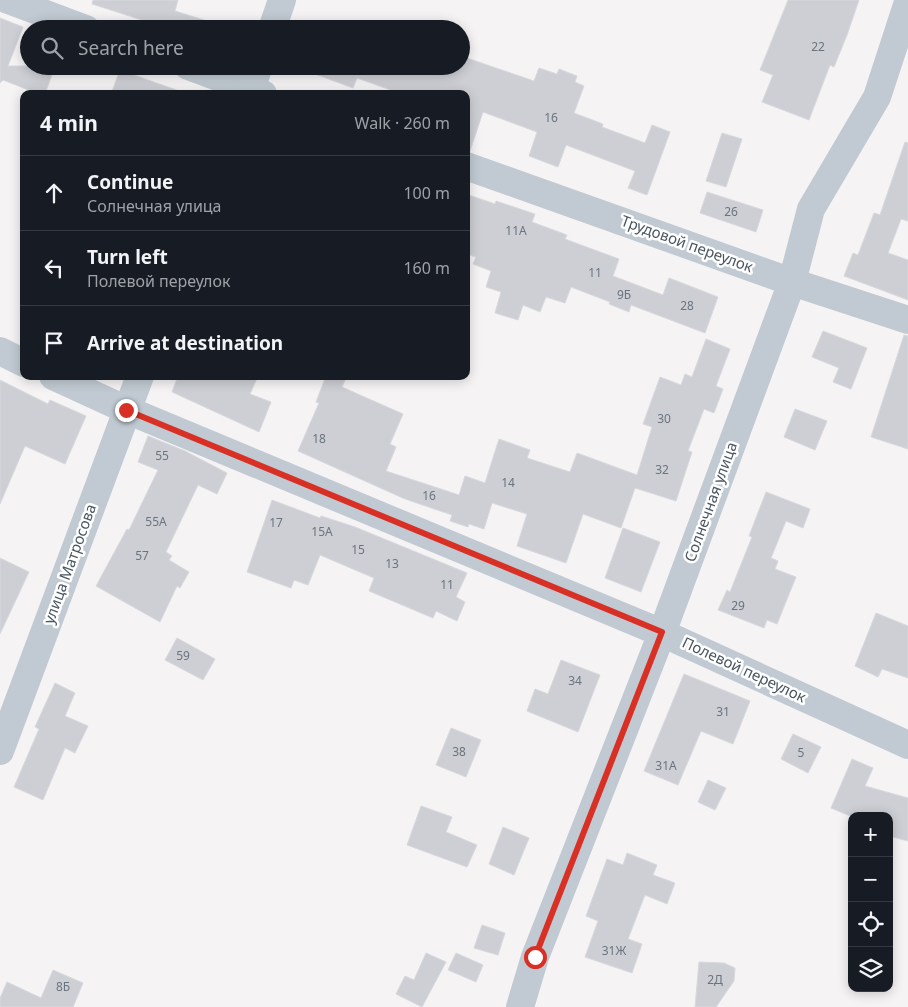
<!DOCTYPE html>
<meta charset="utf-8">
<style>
:root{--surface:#171b24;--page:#242831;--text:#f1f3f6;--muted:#9ea1a6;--line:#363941}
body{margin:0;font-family:"Noto Sans",sans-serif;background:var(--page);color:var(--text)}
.controls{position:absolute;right:15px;bottom:15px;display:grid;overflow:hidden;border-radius:10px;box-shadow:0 2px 12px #0003}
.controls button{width:45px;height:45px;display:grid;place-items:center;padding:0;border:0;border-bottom:1px solid var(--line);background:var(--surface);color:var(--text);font:25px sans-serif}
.stop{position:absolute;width:15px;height:15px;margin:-11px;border:4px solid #d93025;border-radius:50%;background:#fff}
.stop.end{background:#d93025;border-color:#fff;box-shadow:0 1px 5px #0008}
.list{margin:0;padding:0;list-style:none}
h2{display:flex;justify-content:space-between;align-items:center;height:65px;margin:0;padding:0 20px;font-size:21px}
h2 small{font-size:16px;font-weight:400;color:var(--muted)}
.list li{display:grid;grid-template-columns:32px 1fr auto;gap:15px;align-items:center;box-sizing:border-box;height:75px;padding:0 20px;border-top:1px solid var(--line)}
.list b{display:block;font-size:19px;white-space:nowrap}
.list p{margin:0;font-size:16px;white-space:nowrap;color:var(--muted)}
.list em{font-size:16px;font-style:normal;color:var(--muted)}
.icon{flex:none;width:28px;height:28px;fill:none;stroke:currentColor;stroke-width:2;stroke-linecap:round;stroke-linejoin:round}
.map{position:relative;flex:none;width:908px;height:1007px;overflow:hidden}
.search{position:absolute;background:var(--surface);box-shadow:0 2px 12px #0003;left:20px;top:20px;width:450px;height:55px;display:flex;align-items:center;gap:12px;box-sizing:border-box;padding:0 18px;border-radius:28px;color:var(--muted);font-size:19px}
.panel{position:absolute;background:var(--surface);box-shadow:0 2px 12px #0003;left:20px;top:90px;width:450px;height:290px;border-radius:10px}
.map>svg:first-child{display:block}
.building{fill:#cdcfd5;stroke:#d7d9de}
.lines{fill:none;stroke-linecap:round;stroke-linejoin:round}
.minor{stroke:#c1cad2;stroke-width:28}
.route{stroke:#d93025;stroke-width:6}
.labels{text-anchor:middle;stroke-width:5;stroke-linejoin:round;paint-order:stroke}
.number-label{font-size:12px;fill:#6b747e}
.street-label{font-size:15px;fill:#4a5661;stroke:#fff}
</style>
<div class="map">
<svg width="908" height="1007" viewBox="0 0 908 1007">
<rect width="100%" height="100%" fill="#f5f3f3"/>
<g class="building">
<path d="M 93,0 L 178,0 L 175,11 L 217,24 L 217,29 L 170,29 L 92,4 Z"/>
<path d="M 788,0 L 859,0 L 847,35 L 834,67 L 830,65 L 809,120 L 762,102 L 773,75 L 760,70 Z"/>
<path d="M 0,18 L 23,27 L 8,66 L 55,66 L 45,94 L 39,94 L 3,80 L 0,83 Z"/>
<path d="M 461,56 L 534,81 L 539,68 L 557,74 L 559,69 L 577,76 L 575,82 L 584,86 L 574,113 L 603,124 L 602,127 L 645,143 L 652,125 L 670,132 L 647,195 L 628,188 L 635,171 L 566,145 L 558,167 L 529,156 L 537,132 L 483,112 L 470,151 L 466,151 L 466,94 L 402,94 L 357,78 L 353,88 L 299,68 L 300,66 L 461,66 Z"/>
<path d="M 120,70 L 179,91 L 178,94 L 111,94 Z"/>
<path d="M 722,133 L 742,139 L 726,187 L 706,181 Z"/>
<path d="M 905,142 L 908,143 L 908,221 L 901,219 L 888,253 L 908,260 L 908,300 L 844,276 L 853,253 L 858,255 L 874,213 L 880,215 Z"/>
<path d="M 707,192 L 763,210 L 756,232 L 700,213 Z"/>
<path d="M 466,194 L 495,204 L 496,201 L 535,214 L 532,222 L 567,235 L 565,239 L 619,259 L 613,276 L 663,295 L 669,278 L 718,297 L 705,333 L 631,305 L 629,312 L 609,304 L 610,302 L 571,287 L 565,303 L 546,297 L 540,312 L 523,305 L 518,320 L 495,313 L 501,292 L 486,287 L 491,271 L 473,264 L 476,257 L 466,254 Z"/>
<path d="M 823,331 L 867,348 L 851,389 L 833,382 L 839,368 L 812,357 Z"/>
<path d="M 904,335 L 908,336 L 908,449 L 871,437 Z"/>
<path d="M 706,339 L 730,349 L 716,386 L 723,389 L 714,413 L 704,409 L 688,451 L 692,452 L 676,501 L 635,488 L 621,528 L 583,514 L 566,563 L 517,546 L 527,514 L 492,503 L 484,529 L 469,524 L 468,527 L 450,521 L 452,515 L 405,499 L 298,451 L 319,403 L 316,402 L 326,376 L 347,376 L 342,387 L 403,414 L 390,444 L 396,447 L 386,471 L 459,495 L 465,476 L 485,483 L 499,439 L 530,450 L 527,458 L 570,472 L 577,453 L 637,475 L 652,427 L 643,424 L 660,377 L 681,385 L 685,374 L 692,377 Z"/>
<path d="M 178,376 L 258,376 L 250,394 L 271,402 L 259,432 L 172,392 Z"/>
<path d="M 0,380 L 48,404 L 50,400 L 86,416 L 65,464 L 25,446 L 0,504 Z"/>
<path d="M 795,409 L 827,421 L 815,450 L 784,437 Z"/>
<path d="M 148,436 L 185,451 L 227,473 L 217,494 L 198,485 L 166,552 L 172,556 L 169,560 L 189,572 L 180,588 L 177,586 L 160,622 L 96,586 L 127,529 L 129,530 L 158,470 L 138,462 Z"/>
<path d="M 766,492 L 810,509 L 803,528 L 786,521 L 771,558 L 778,561 L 775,569 L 796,577 L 777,624 L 767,620 L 764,628 L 718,610 L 727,590 L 730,592 L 752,537 L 749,536 Z"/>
<path d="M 272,500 L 320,518 L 321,516 L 355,527 L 467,573 L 456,597 L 465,602 L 457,621 L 436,611 L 433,618 L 369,591 L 374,578 L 320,555 L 308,585 L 294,580 L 291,588 L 247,572 Z"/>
<path d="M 623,528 L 660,542 L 641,592 L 605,578 Z"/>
<path d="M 0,558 L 29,572 L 0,634 Z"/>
<path d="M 876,613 L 908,626 L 908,678 L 882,669 L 878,677 L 855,666 Z"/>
<path d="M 177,638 L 215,659 L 203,680 L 165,660 Z"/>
<path d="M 561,660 L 600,675 L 578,732 L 527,711 L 535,689 L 548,694 Z"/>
<path d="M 684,674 L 750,701 L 733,744 L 701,731 L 678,785 L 644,771 Z"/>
<path d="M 55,683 L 75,693 L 65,716 L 88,726 L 75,753 L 65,748 L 43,800 L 14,787 L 39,729 L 35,727 Z"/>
<path d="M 451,728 L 481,740 L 466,777 L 436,765 Z"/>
<path d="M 793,734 L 821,747 L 808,773 L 781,759 Z"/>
<path d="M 852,759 L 873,768 L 865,786 L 908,798 L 908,841 L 889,836 L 889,816 L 850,816 L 831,808 Z"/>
<path d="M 708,780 L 726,788 L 715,810 L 698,802 Z"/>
<path d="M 421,806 L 452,817 L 446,832 L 477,845 L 467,867 L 407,845 Z"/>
<path d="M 503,827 L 529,838 L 514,875 L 489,864 Z"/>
<path d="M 627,853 L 657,865 L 653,875 L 675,883 L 667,904 L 645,895 L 628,939 L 642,944 L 632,973 L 585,957 L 598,921 L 586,916 L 607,859 L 623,865 Z"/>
<path d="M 482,925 L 505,933 L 498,955 L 474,948 Z"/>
<path d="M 426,953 L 446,962 L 422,1007 L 396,994 L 405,976 L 414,980 Z"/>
<path d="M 456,953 L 483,965 L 476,982 L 448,970 Z"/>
<path d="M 699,962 L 724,963 L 735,968 L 734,981 L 716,1007 L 695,1007 Z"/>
<path d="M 53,970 L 83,983 L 73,1007 L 0,1007 L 0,998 L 7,982 L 41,998 Z"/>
</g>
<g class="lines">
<g class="minor">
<path d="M 8,0 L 86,29"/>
<path d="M 272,29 L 282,0"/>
<path d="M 188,66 L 263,94"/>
<path d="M 249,94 L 259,66"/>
<path d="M 466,166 L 792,282 L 908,320"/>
<path d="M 0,351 L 24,363"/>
<path d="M 53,376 L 127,410 L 662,633 L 908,745"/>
<path d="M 0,751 L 140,376"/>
<path d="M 520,1007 L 535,957 L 662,633 L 792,282 L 811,209 L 877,97 L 908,2"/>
</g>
</g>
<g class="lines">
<path class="route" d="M 126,410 L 662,632 L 535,957"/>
</g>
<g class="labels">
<g class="number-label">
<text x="818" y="51">22</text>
<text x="551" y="122">16</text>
<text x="731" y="216">26</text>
<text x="516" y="235">11А</text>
<text x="595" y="277">11</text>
<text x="624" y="299">9Б</text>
<text x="687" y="310">28</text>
<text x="664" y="423">30</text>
<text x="319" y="443">18</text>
<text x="162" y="460">55</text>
<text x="662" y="474">32</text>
<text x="508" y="487">14</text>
<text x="429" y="500">16</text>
<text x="156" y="526">55А</text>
<text x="276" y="527">17</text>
<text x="322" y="536">15А</text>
<text x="358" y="554">15</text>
<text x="142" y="560">57</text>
<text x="392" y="568">13</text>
<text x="447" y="589">11</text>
<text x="738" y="610">29</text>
<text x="183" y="660">59</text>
<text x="575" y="685">34</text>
<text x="723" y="716">31</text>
<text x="459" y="756">38</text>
<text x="801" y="757">5</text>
<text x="666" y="770">31А</text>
<text x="614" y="955">31Ж</text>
<text x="715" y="984">2Д</text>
<text x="63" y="991">8Б</text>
</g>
<g class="street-label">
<text transform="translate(687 244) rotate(20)" y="5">Трудовой переулок</text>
<text transform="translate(711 502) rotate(-70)" y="5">Солнечная улица</text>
<text transform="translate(70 564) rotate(-70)" y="5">улица Матросова</text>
<text transform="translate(744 670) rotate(25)" y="5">Полевой переулок</text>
</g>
</g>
</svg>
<div class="controls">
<button>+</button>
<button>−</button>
<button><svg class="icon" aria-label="locate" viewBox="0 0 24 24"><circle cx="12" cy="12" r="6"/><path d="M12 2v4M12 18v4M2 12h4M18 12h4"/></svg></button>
<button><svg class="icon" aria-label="layers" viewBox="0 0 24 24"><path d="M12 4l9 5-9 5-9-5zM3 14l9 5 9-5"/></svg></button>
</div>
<div class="stop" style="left:535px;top:957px"></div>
<div class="stop end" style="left:126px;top:410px"></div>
<div class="search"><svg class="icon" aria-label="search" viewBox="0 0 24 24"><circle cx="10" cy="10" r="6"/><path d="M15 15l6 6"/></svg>Search here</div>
<section class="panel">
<h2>4 min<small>Walk · 260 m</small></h2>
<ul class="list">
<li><svg class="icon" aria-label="ahead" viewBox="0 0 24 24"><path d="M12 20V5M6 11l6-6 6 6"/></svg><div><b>Continue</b><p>Солнечная улица</p></div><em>100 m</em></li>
<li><svg class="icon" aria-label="left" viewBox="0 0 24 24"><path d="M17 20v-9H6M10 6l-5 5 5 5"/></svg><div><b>Turn left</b><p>Полевой переулок</p></div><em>160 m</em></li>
<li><svg class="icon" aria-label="arrive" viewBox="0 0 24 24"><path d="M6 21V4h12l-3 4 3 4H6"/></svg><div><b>Arrive at destination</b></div></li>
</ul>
</section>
</div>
